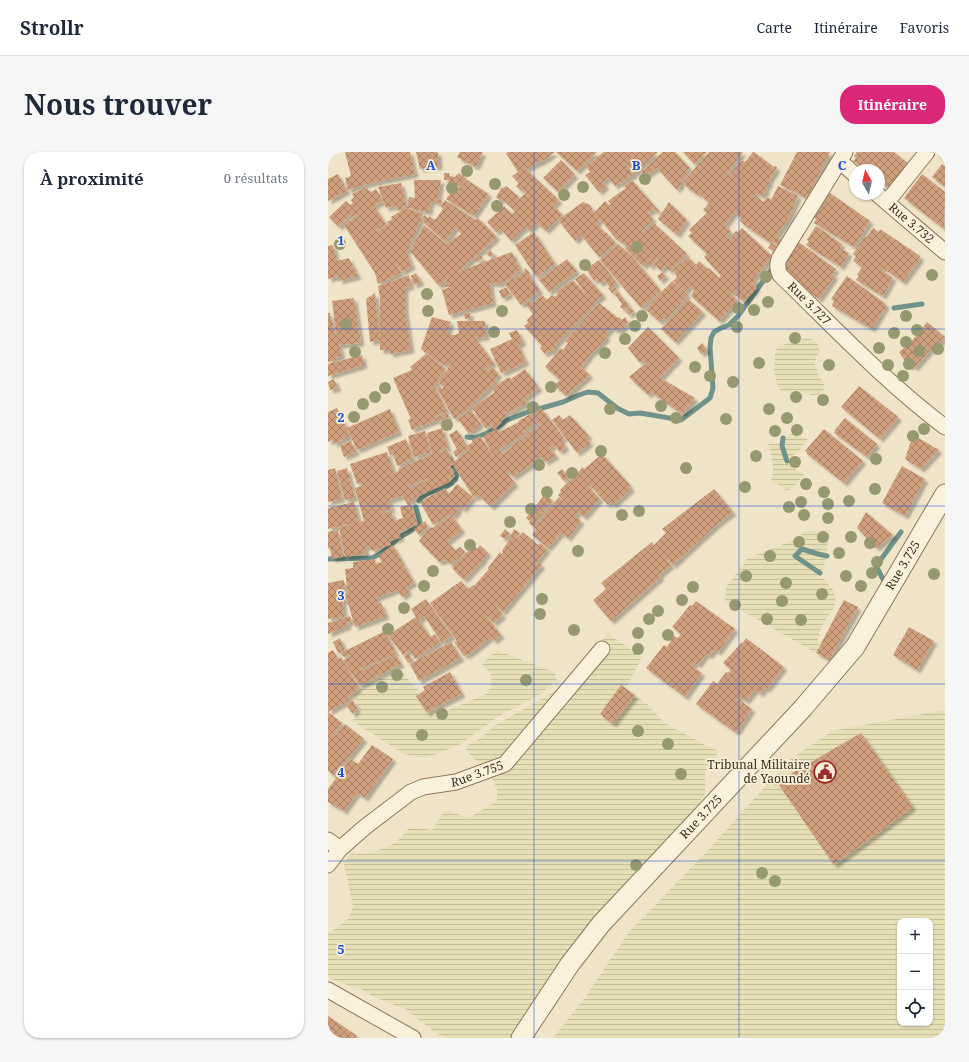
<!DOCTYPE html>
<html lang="fr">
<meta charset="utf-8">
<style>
:root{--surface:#fff;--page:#f6f6f7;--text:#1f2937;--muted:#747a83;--line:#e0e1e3;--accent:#db2777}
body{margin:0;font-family:"Noto Serif",serif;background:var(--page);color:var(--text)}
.controls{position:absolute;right:12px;bottom:12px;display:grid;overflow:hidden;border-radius:8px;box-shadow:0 1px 3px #0004}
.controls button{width:36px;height:36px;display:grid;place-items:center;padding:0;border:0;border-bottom:1px solid var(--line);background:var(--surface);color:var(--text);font:20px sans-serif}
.compass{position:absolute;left:521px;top:12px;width:36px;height:36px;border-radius:50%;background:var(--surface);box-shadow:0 1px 3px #0004;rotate:352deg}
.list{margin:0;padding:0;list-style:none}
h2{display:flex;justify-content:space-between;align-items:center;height:52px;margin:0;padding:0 16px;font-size:17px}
h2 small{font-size:13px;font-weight:400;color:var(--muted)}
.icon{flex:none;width:22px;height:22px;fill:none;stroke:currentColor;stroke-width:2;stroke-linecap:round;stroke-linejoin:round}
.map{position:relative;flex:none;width:617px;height:886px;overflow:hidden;border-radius:16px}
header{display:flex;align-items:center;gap:24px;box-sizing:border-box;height:56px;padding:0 20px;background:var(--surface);border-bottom:1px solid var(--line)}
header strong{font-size:19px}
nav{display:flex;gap:22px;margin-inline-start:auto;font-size:14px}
.intro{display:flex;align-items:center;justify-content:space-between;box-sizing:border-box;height:96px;padding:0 24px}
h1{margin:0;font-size:28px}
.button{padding:10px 18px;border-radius:16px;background:var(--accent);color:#fff;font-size:14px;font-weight:700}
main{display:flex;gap:24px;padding:0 24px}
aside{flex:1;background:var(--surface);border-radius:16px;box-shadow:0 1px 3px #0004}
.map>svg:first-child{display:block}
.farmland{fill:url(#farmland-rules);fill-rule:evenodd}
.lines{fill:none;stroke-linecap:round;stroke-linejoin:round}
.stream{stroke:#6f938a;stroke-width:5}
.building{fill:url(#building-cross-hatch);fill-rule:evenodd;filter:url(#shadow)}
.minor-casing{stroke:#8d765c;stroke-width:17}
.tertiary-casing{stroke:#8d765c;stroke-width:21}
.minor{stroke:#faf1dc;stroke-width:15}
.tertiary{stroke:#faf1dc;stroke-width:19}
.tree{fill:#96986f}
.grid{fill:none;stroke:#1d4ed8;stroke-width:1;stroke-opacity:0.55}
.labels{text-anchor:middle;stroke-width:3.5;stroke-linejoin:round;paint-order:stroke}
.street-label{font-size:12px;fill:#3d2e20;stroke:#f7eed8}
.poi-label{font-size:12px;fill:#3d2e20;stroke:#f7eed8;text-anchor:end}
.grid-label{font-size:13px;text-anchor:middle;font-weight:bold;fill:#1d4ed8;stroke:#f7eed8;stroke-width:3.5;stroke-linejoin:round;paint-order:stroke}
</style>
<header>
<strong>Strollr</strong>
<nav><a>Carte</a><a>Itinéraire</a><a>Favoris</a></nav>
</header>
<div class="intro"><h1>Nous trouver</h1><a class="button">Itinéraire</a></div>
<main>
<aside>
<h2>À proximité<small>0 résultats</small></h2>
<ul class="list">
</ul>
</aside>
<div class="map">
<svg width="617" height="886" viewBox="0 0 617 886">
<defs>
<pattern id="farmland-rules" width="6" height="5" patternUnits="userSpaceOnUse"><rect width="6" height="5" fill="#e6deb5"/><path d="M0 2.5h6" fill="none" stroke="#c6bf9b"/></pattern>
<pattern id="building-cross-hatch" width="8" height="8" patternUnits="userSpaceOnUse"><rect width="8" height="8" fill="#cf9f7d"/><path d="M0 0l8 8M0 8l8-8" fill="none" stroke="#a98266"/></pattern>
<filter id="shadow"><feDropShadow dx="3.5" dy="3.5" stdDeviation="1" flood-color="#0004"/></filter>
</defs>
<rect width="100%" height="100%" fill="#f0e4c8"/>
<g class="farmland">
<path d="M 481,186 L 486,189 L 490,192 L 492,200 L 488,206 L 487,213 L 491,224 L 496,232 L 496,236 L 494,242 L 484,243 L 470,239 L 455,240 L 451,237 L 448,229 L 446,216 L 447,202 L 449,196 L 452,194 L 467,189 Z"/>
<path d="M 463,282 L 475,285 L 480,287 L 473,297 L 459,309 L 461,314 L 471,319 L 476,323 L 476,324 L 464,336 L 460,338 L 458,338 L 443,328 L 445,322 L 445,313 L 440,290 L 445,292 L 449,292 L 459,284 Z"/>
<path d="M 502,378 L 496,416 L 489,426 L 495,426 L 505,438 L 508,449 L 505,457 L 498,467 L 492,479 L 490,487 L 491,492 L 490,498 L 488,501 L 397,449 L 398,435 L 420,406 L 466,388 L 478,379 Z"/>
<path d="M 280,482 L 314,505 L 298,536 L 319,552 L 335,570 L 377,593 L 391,599 L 377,620 L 377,641 L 356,679 L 189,886 L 120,886 L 109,882 L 79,858 L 44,844 L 32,836 L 25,835 L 12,830 L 0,825 L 0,780 L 7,777 L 20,767 L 25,754 L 16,712 L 22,702 L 35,702 L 53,697 L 68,691 L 82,675 L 104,678 L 117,658 L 141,666 L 169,649 L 169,636 L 160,619 L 142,603 L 137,595 L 154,585 L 168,573 L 234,535 Z"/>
<path d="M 169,498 L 226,520 L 229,528 L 211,543 L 171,564 L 131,593 L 98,606 L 76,602 L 24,569 L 32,557 L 25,544 L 39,531 L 75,520 L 82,530 L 93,540 L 106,564 L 158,542 L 161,539 L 163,533 L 163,525 L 162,520 L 155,513 L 153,512 Z"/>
<path d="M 617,558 L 617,886 L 225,886 L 255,848 L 301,780 L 382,696 L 460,609 L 504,579 ZM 572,769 L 602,769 L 602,871 L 572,871 Z"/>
</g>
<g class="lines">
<g class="stream">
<path d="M 566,156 L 594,152"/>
<path d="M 139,285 L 147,286 L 166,278 L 179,268 L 200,260 L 235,250 L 251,243 L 260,240 L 270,241 L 289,256 L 301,262 L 312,261 L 353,268 L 382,246 L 385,236 L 382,196 L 383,186 L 386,180 L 393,176 L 401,173 L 410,164 L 446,114"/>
<path d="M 455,286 L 454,294 L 459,309"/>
<path d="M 91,349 C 98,337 118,339 126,329 C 128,327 128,325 129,323 L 122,307"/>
<path d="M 0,407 L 44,406 L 52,402 L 63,393 L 70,386 L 81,380 L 90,373 L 92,370 L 88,355"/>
<path d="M 492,421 L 467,404 L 474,397 L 490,402 L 499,404"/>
<path d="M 556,429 L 548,414 L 573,380"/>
</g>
</g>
<g class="building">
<path d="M 17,0 L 82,0 L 87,22 L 43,31 L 20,38 L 17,26 L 23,24 Z"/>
<path d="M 88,0 L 110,0 L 111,14 L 92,17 Z"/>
<path d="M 132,0 L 155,0 L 148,15 L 129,5 Z"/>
<path d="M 180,0 L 227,0 L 218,7 L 198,17 L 231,48 L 225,54 L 234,62 L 218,79 L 209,71 L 201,79 L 197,75 L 183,89 L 173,77 L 168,80 L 159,70 L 176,54 L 184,62 L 187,59 L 174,47 L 172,49 L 168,45 L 174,35 L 175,36 L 178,34 L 191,45 L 190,46 L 191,47 L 198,41 L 195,37 L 193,39 L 188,34 L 191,31 L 184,24 L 190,20 L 178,1 Z"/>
<path d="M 228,0 L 269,0 L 249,19 Z"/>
<path d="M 276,0 L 330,0 L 306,22 L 299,11 L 298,12 L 306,22 L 293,32 L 292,30 L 287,34 L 280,26 L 275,30 L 278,34 L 271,40 L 257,23 L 262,20 L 258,14 Z"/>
<path d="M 335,0 L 347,0 L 362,16 L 357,20 L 360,23 L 353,29 L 354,31 L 349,38 L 329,16 L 317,24 L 313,20 Z"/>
<path d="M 355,0 L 379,0 L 366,12 Z"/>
<path d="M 381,0 L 415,0 L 399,22 L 370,43 L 356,33 L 358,31 L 356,29 Z"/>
<path d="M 425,0 L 426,0 L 446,15 L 448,14 L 449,16 L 441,29 L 442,30 L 437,37 L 439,38 L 436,42 L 433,44 L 429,41 L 427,43 L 435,50 L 440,45 L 443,48 L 450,34 L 470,44 L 461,66 L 448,85 L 454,88 L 451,94 L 445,90 L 443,91 L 419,75 L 412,69 L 413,66 L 407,60 L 397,73 L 403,80 L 399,83 L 400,84 L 399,85 L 402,87 L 408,79 L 410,80 L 414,76 L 444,104 L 426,127 L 428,129 L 425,132 L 429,136 L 416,150 L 404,140 L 402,142 L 410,148 L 391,169 L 363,144 L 366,139 L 362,134 L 357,140 L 345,129 L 349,125 L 345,118 L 360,105 L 368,113 L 371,109 L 380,117 L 381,116 L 391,126 L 393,124 L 376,105 L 379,102 L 360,84 L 364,81 L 361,78 L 379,61 L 375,58 L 381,51 L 371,42 L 399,22 L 401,24 L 413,8 L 417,10 Z"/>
<path d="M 469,0 L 502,0 L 479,46 L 452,33 Z"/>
<path d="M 529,0 L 566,0 L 583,14 L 564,39 L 551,29 L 551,18 L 537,18 L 525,9 L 528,6 L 526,4 Z"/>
<path d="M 610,0 L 617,0 L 617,9 L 609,2 Z"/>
<path d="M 233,8 L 247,23 L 230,40 L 215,26 Z"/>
<path d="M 614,12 L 617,14 L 617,35 L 604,25 Z"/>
<path d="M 116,21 L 122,21 L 121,24 L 127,25 L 131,21 L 139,27 L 132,35 L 126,31 L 120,31 L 121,28 L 116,28 Z"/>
<path d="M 10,22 L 19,39 L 0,49 L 0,27 Z"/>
<path d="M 594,22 L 617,40 L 616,77 L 576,46 Z"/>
<path d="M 86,28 L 113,28 L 110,47 L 114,49 L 112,53 L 107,50 L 103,49 L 101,60 L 79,56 L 81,45 L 87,46 Z"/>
<path d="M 139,28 L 161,42 L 146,64 L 118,47 L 128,34 L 132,36 Z"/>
<path d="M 304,28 L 331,59 L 329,61 L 326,57 L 320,61 L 325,67 L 314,79 L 315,80 L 319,76 L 320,77 L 326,71 L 359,102 L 342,119 L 337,114 L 333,119 L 326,112 L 327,111 L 331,106 L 330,105 L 326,110 L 322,106 L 322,107 L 326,110 L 323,115 L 319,111 L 321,108 L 315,114 L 297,96 L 299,94 L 288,87 L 272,67 L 269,72 L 277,81 L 278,80 L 288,91 L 271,105 L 253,83 L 247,89 L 230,68 L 255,50 L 262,53 L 266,61 L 277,49 L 281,53 L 283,52 L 280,49 L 298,36 L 296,34 Z"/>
<path d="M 73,31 L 78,53 L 70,59 L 69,56 L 66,54 L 58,56 L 50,35 Z"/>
<path d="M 39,35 L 42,41 L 48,37 L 55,49 L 46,54 L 58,72 L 45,81 L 49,79 L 52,82 L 50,79 L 60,72 L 59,70 L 64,67 L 63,65 L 78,56 L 95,62 L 80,98 L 78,98 L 84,114 L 74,120 L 69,112 L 68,112 L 73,121 L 50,132 L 47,121 L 16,73 L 35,60 L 25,65 L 23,62 L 11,75 L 1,65 L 18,49 L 22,53 L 25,51 L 23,48 L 26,45 L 24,42 Z"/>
<path d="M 502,41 L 542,69 L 526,95 L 486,71 L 488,67 L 485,65 Z"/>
<path d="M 117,48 L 148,68 L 150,66 L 169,85 L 131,119 L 118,125 L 119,127 L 111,134 L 82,99 L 96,73 L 118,92 L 133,82 L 128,75 L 117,90 L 94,69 L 96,63 L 100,66 L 101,64 L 107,68 L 115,57 L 113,54 Z"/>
<path d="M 341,50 L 359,68 L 349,83 L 330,67 Z"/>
<path d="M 488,74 L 514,92 L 512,96 L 521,101 L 513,115 L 478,93 L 481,89 L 479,88 Z"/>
<path d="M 545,76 L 551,80 L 552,77 L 592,104 L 591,106 L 592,107 L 575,130 L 555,116 L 553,118 L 565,126 L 555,144 L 528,128 L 531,124 L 529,123 L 534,115 L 525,109 L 528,104 L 525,102 L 537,84 L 539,85 Z"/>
<path d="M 206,80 L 227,112 L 208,125 L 187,93 Z"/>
<path d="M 469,89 L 508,117 L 504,122 L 507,124 L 491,147 L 452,120 L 454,113 Z"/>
<path d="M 444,91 L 449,94 L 445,99 L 440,96 Z"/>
<path d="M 290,92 L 304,104 L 333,139 L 313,156 L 272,108 Z"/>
<path d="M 5,93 L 9,109 L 21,106 L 30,124 L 11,129 L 11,124 L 0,127 L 0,94 Z"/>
<path d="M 162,98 L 166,103 L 162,105 L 158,101 Z"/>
<path d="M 184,100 L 193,118 L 186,122 L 187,124 L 171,132 L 162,131 L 165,151 L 121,163 L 114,138 L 123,135 L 116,135 L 121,123 Z"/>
<path d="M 153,104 L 155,107 L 149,110 L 147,106 Z"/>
<path d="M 239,107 L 249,119 L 221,140 L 211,128 Z"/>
<path d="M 271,108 L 289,131 L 285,133 L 289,138 L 284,141 L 280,136 L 282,135 L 277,129 L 271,131 L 269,127 L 266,129 L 258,117 Z"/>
<path d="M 197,116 L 202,121 L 201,122 L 212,139 L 210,140 L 210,141 L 193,153 L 177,132 L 196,120 Z"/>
<path d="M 335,120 L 338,124 L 332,129 L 329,124 Z"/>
<path d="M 88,121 L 93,130 L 86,133 L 83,124 Z"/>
<path d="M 256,121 L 275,143 L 266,151 L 265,153 L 266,154 L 227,193 L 229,195 L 223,200 L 221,199 L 217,202 L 212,196 L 214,194 L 196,174 L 200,171 L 199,168 L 205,162 L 198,153 L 202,149 L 204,151 L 214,143 L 219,148 L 224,143 L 226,145 L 230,142 L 228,140 L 245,128 L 261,146 L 247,127 Z"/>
<path d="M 81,123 L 83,134 L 77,136 L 77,158 L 83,198 L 62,202 L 61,198 L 52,198 L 52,188 L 42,190 L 38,147 L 47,141 L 52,187 L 52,146 L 50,134 Z"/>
<path d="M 519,124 L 558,152 L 557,153 L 558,154 L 544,177 L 504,154 L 506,149 L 503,147 Z"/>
<path d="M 344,129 L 360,143 L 338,168 L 336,166 L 332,170 L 318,158 L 337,136 L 337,137 Z"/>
<path d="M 179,135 L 182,143 L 174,146 L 171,139 Z"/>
<path d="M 289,139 L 301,153 L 296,158 L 292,155 L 294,152 L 286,141 Z"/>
<path d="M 26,146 L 33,191 L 11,193 L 14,204 L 7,206 L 8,208 L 0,210 L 0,161 L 2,161 L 2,162 L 9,187 L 4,149 Z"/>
<path d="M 360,147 L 375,160 L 347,190 L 333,177 Z"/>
<path d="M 271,151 L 290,166 L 291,165 L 294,168 L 297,165 L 300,170 L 292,180 L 289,177 L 287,179 L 284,175 L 277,183 L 279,185 L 266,200 L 265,199 L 253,215 L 262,223 L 238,244 L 226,233 L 232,228 L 217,215 L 233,196 L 235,198 L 240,191 L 237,189 Z"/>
<path d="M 302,155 L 306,159 L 301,163 L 298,160 Z"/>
<path d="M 141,160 L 143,166 L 137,167 L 136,162 Z"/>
<path d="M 104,165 L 123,170 L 119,182 L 127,183 L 131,181 L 129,169 L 157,169 L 158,185 L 147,186 L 166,211 L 157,217 L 160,219 L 165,215 L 171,223 L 167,226 L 169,228 L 138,259 L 139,259 L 126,267 L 109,236 L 112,234 L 114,237 L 116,235 L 110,230 L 123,213 L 121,212 L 120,214 L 108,209 L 93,197 Z"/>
<path d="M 599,170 L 617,185 L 617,186 L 602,198 L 587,216 L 584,213 L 581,215 L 571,200 L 583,190 Z"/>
<path d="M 320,175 L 351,206 L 333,225 L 334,227 L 367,246 L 354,262 L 323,240 L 320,243 L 301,225 L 318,211 L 315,208 L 312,211 L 300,196 Z"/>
<path d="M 189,178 L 195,190 L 190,193 L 198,210 L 177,220 L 173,221 L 162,197 L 184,187 L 181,181 Z"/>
<path d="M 374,191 L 379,198 L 373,202 L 369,196 Z"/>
<path d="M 98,202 L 118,217 L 111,224 L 112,226 L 106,234 L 119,259 L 107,265 L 107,266 L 119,261 L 121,265 L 110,270 L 108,268 L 84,278 L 80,268 L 83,267 L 65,226 L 84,218 L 82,215 Z"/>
<path d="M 34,203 L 36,213 L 0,224 L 0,212 Z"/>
<path d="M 197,217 L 211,236 L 196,247 L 199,251 L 181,261 L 180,259 L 177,261 L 179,264 L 173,269 L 174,270 L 166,278 L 163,273 L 158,277 L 144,256 L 167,240 L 164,236 L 181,225 L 183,227 Z"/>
<path d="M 6,227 L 10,236 L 2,238 L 0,230 Z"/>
<path d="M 531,234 L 569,264 L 569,265 L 570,266 L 552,287 L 513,255 Z"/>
<path d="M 9,256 L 22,284 L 6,292 L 5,288 L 0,290 L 0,260 Z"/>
<path d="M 213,256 L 236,286 L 233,288 L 238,295 L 232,300 L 226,293 L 222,296 L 228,304 L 217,310 L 214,305 L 185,325 L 180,319 L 178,320 L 187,331 L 163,355 L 151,343 L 146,346 L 125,313 L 120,315 L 121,317 L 125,316 L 127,325 L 121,326 L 123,329 L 83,348 L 84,350 L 83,351 L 90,373 L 71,380 L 73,386 L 62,389 L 63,393 L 44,399 L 42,394 L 37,395 L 38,402 L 17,405 L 11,375 L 22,373 L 22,372 L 0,377 L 0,356 L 26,350 L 31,370 L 36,369 L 27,336 L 34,334 L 33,331 L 29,332 L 22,312 L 59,300 L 66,320 L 50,326 L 71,319 L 70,317 L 104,302 L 99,281 L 114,276 L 120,296 L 112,298 L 113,300 L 119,297 L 125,310 L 141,299 L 140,297 L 128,305 L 125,300 L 129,297 L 121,283 L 129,278 L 139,294 L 145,290 L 144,288 L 152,284 L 165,304 L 155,284 L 169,277 L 171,280 L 191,270 L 190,269 ZM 211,270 L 213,273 L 198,282 L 199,284 L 183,293 L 184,295 L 174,302 L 171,298 L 197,282 L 196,279 ZM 100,326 L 100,327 L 81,337 L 80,334 ZM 74,344 L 80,353 L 72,355 L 75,366 L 66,369 L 63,359 L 55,361 L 55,359 L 64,357 L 61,348 Z"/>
<path d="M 62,257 L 71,280 L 29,298 L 19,276 Z"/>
<path d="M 143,258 L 153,272 L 141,282 L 130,267 Z"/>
<path d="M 231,263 L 235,268 L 242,263 L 261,284 L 258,285 L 262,291 L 249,301 L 224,268 Z"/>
<path d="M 517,266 L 549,292 L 539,305 L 506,281 L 507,279 L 506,279 Z"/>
<path d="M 496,277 L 535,309 L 516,331 L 478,301 L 479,300 L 477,299 Z"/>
<path d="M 97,279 L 103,300 L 86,305 L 80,284 Z"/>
<path d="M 585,283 L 611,298 L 593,317 L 577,307 Z"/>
<path d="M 78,287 L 85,307 L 69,314 L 65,302 L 62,303 L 59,295 Z"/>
<path d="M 23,289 L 28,300 L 16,305 L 12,294 Z"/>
<path d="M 274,302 L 302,333 L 301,334 L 303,337 L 285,353 L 282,350 L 280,353 L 262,333 L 260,334 L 272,347 L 256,365 L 250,360 L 247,364 L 253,369 L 240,386 L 233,381 L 220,396 L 204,383 L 208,377 L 201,371 L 202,369 L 198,366 L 217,342 L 225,349 L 208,369 L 210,371 L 231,345 L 240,352 L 230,343 L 233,340 L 232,338 L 255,315 L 256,317 Z"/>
<path d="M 574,314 L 597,327 L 577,364 L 554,351 Z"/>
<path d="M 7,316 L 14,347 L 0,350 L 0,318 Z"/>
<path d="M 19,316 L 27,346 L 17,348 L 9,319 Z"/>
<path d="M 234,317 L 240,324 L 236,329 L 229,321 Z"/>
<path d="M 129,332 L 145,345 L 135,358 L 133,354 L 129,358 L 130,360 L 124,364 L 134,378 L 119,390 L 127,398 L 132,395 L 137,400 L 123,412 L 118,408 L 111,410 L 91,389 L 102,375 L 104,376 L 123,364 L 123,362 L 105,373 L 92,350 L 117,336 L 121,342 Z"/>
<path d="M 386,337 L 405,360 L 387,374 L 345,413 L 332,400 L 343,413 L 331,423 L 333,425 L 283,469 L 265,448 L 278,437 L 273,431 L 324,390 L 326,393 L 338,381 L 334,377 Z"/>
<path d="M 538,360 L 565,383 L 548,396 L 529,376 Z"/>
<path d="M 97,369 L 100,375 L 91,383 L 86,377 Z"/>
<path d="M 177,377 L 182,382 L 177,387 L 172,384 Z"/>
<path d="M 186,377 L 192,381 L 188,386 L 190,387 L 195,380 L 210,393 L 212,391 L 219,397 L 209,410 L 214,413 L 175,460 L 166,453 L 175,463 L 166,471 L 160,464 L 159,465 L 173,483 L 166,489 L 163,485 L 139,504 L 138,502 L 136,504 L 126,490 L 129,489 L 102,451 L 133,429 L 140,437 L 145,433 L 146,434 L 161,417 L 160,416 L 172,400 L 174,402 L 175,400 L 174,399 L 183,385 L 182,385 Z"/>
<path d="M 10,378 L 15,405 L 4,407 L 2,396 L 0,397 L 0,380 Z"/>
<path d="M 65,393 L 86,431 L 78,435 L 81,440 L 74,445 L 69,438 L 48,446 L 51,452 L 53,451 L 58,464 L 27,475 L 19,448 L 15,449 L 16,465 L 0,467 L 0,431 L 16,428 L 18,443 L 20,443 L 17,417 L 25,416 L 25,410 L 47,407 L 48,412 L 54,410 L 50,404 Z"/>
<path d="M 146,393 L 149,397 L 152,393 L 160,401 L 155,406 L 156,407 L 136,428 L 124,416 Z"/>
<path d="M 98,447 L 124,484 L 114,491 L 96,464 L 91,468 L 102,485 L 107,482 L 112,490 L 87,507 L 82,498 L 75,503 L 60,483 L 88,465 L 83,457 Z"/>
<path d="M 516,448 L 530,455 L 501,508 L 488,501 Z"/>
<path d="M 368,449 L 407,477 L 390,500 L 386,498 L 381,504 L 378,502 L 370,513 L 367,511 L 364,514 L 374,521 L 357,545 L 318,516 L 336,493 L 339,495 L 346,484 L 350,486 L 353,482 L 344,475 L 362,453 L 364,454 Z"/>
<path d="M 22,464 L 24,469 L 19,471 L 20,474 L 0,482 L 0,471 Z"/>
<path d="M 581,475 L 606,489 L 589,518 L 565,503 Z"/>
<path d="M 57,479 L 68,502 L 32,517 L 33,519 L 68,503 L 73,512 L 32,534 L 15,508 L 23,504 L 22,503 L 16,505 L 13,500 L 10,501 L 5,490 L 12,486 L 17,499 Z"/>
<path d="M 418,486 L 456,515 L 439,537 L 437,536 L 432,542 L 427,538 L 418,549 L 412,545 L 410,547 L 424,557 L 409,580 L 408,579 L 407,580 L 368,552 L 385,529 L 389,532 L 398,520 L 400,521 L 403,518 L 395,511 L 414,490 L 415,491 Z"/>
<path d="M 123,490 L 133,506 L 91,529 L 82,512 Z"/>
<path d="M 5,498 L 10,507 L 13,505 L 31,536 L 20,545 L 22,548 L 0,560 L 14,571 L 4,584 L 6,585 L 17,572 L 36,587 L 6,624 L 0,619 L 0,501 Z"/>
<path d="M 80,501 L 84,509 L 80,511 L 76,504 Z"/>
<path d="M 122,520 L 134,542 L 112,553 L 99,561 L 88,544 L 97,538 L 95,535 Z"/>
<path d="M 293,533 L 307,543 L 285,572 L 272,562 Z"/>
<path d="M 25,548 L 29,556 L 25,562 L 18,553 Z"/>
<path d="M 533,581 L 585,655 L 506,713 L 449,630 Z"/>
<path d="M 44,593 L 65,607 L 37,646 L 29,641 L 16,659 L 0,650 L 0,637 L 22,607 L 30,612 Z"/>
<path d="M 0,864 L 28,883 L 28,886 L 0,886 Z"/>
</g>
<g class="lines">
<g class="minor-casing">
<g id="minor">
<path id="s1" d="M 517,0 L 451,107 C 449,113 449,117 452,123 C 506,175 557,230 617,275"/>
<path d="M 512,9 L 527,23"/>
<path id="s2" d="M 549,42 L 617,100"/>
<path d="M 559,50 L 599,0"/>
<path d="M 0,688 L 12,697"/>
<path id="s3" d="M 0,713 L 12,697 L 37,675 L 83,640 L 95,635 L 128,630 L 177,612 L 274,497"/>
<path d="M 0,838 L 85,886"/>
</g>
</g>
<g class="tertiary-casing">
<g id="tertiary">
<path id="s4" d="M 193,886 L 242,812 L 273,772 L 475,556 L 527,495 L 617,342"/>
</g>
</g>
<use href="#minor" class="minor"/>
<use href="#tertiary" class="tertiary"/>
</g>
<g class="tree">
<circle cx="139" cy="19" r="6"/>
<circle cx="317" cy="27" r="6"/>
<circle cx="167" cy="32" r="6"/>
<circle cx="255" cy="35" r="6"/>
<circle cx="124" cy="36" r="6"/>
<circle cx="236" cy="43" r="6"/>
<circle cx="169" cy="54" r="6"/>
<circle cx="12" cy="92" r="6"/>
<circle cx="309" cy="95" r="6"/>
<circle cx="257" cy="113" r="6"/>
<circle cx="604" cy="123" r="6"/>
<circle cx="438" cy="125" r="6"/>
<circle cx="99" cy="142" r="6"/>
<circle cx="440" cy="150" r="6"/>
<circle cx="410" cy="156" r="6"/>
<circle cx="426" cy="158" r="6"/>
<circle cx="100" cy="159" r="6"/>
<circle cx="174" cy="159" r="6"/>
<circle cx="314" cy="164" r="6"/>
<circle cx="578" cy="164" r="6"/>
<circle cx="18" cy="172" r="6"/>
<circle cx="307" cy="174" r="6"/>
<circle cx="409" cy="175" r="6"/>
<circle cx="589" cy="178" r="6"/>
<circle cx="166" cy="180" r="6"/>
<circle cx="566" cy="181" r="6"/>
<circle cx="467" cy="186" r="6"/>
<circle cx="297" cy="187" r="6"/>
<circle cx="578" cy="190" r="6"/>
<circle cx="551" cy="196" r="6"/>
<circle cx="610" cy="197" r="6"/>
<circle cx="591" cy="199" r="6"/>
<circle cx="27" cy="200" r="6"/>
<circle cx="277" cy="201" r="6"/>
<circle cx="431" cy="211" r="6"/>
<circle cx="581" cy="212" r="6"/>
<circle cx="501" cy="213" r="6"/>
<circle cx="560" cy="213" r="6"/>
<circle cx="367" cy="215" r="6"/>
<circle cx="382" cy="224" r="6"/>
<circle cx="575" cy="224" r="6"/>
<circle cx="405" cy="230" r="6"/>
<circle cx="223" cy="235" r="6"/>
<circle cx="57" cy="236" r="6"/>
<circle cx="47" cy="245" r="6"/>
<circle cx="468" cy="245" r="6"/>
<circle cx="495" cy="248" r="6"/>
<circle cx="35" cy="252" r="6"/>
<circle cx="333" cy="254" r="6"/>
<circle cx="205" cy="255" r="6"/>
<circle cx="282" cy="257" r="6"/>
<circle cx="441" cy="257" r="6"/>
<circle cx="26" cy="265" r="6"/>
<circle cx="348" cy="266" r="6"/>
<circle cx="459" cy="266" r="6"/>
<circle cx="398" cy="267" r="6"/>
<circle cx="119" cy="273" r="6"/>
<circle cx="596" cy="277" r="6"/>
<circle cx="469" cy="278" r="6"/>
<circle cx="447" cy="279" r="6"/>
<circle cx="585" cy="284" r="6"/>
<circle cx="273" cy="299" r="6"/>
<circle cx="428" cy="304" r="6"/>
<circle cx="548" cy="307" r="6"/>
<circle cx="467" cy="310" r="6"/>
<circle cx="211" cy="313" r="6"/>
<circle cx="358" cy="316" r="6"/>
<circle cx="244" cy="321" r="6"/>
<circle cx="478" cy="332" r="6"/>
<circle cx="417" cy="335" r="6"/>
<circle cx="547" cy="337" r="6"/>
<circle cx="219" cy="340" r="6"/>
<circle cx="496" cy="340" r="6"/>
<circle cx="521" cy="349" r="6"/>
<circle cx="473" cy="350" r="6"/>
<circle cx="500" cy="352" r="6"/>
<circle cx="461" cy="355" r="6"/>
<circle cx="203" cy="357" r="6"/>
<circle cx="311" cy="359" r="6"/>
<circle cx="294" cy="363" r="6"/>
<circle cx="476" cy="363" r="6"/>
<circle cx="500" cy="366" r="6"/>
<circle cx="182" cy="370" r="6"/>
<circle cx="495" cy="385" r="6"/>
<circle cx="523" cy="385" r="6"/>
<circle cx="471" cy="390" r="6"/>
<circle cx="542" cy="391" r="6"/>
<circle cx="142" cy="393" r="6"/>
<circle cx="250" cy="399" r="6"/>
<circle cx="511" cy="401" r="6"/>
<circle cx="442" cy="404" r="6"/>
<circle cx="549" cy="410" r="6"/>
<circle cx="105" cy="419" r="6"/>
<circle cx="544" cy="421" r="6"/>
<circle cx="606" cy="422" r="6"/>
<circle cx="418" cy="424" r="6"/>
<circle cx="518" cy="424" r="6"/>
<circle cx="458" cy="431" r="6"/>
<circle cx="96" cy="434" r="6"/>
<circle cx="533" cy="434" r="6"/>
<circle cx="365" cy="435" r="6"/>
<circle cx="494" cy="442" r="6"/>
<circle cx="214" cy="447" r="6"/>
<circle cx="354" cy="448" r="6"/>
<circle cx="454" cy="449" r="6"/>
<circle cx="407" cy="453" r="6"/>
<circle cx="76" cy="456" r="6"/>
<circle cx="330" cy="459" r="6"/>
<circle cx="212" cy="462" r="6"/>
<circle cx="321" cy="467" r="6"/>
<circle cx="439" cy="467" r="6"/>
<circle cx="473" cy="468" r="6"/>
<circle cx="60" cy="477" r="6"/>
<circle cx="246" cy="478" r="6"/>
<circle cx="310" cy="481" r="6"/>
<circle cx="340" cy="483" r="6"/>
<circle cx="310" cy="497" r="6"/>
<circle cx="69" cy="523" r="6"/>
<circle cx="198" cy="528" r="6"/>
<circle cx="54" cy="535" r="6"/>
<circle cx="114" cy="562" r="6"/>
<circle cx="310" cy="579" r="6"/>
<circle cx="94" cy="583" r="6"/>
<circle cx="340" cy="592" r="6"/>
<circle cx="353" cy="622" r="6"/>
<circle cx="308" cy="713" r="6"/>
<circle cx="434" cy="721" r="6"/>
<circle cx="447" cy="729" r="6"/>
</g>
<path class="grid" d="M 206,0 L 206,886M 411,0 L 411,886M 0,177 L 617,177M 0,354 L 617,354M 0,532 L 617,532M 0,709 L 617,709"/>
<defs>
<g id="civic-ring" transform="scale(1.15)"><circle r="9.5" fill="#f7eed8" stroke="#9e2a2b" stroke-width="1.5"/><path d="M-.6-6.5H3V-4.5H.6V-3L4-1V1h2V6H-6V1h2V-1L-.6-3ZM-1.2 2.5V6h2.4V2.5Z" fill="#9e2a2b"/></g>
</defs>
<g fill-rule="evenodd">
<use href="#civic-ring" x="497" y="620"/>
</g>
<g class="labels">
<g class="street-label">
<text dy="4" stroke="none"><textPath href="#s2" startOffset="45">Rue 3.732</textPath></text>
<text dy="4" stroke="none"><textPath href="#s1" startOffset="183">Rue 3.727</textPath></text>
<text dy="4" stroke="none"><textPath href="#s4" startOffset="610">Rue 3.725</textPath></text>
<text dy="4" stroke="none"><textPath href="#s3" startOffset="180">Rue 3.755</textPath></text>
<text dy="4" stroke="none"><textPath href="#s4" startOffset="286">Rue 3.725</textPath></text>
</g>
<g class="poi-label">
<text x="482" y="617">Tribunal Militaire<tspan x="482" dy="14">de Yaoundé</tspan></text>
</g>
</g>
<g class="grid-label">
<text x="103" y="18">A</text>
<text x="308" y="18">B</text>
<text x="514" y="18">C</text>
<text x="13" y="93">1</text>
<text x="13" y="270">2</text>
<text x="13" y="448">3</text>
<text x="13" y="625">4</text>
<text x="13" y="802">5</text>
</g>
</svg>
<div class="controls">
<button>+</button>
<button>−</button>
<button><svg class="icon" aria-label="locate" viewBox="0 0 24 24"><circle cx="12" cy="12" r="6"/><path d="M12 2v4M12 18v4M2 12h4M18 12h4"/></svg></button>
</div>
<svg class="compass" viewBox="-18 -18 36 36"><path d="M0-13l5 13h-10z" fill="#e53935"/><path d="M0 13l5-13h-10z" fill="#747a83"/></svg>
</div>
</main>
